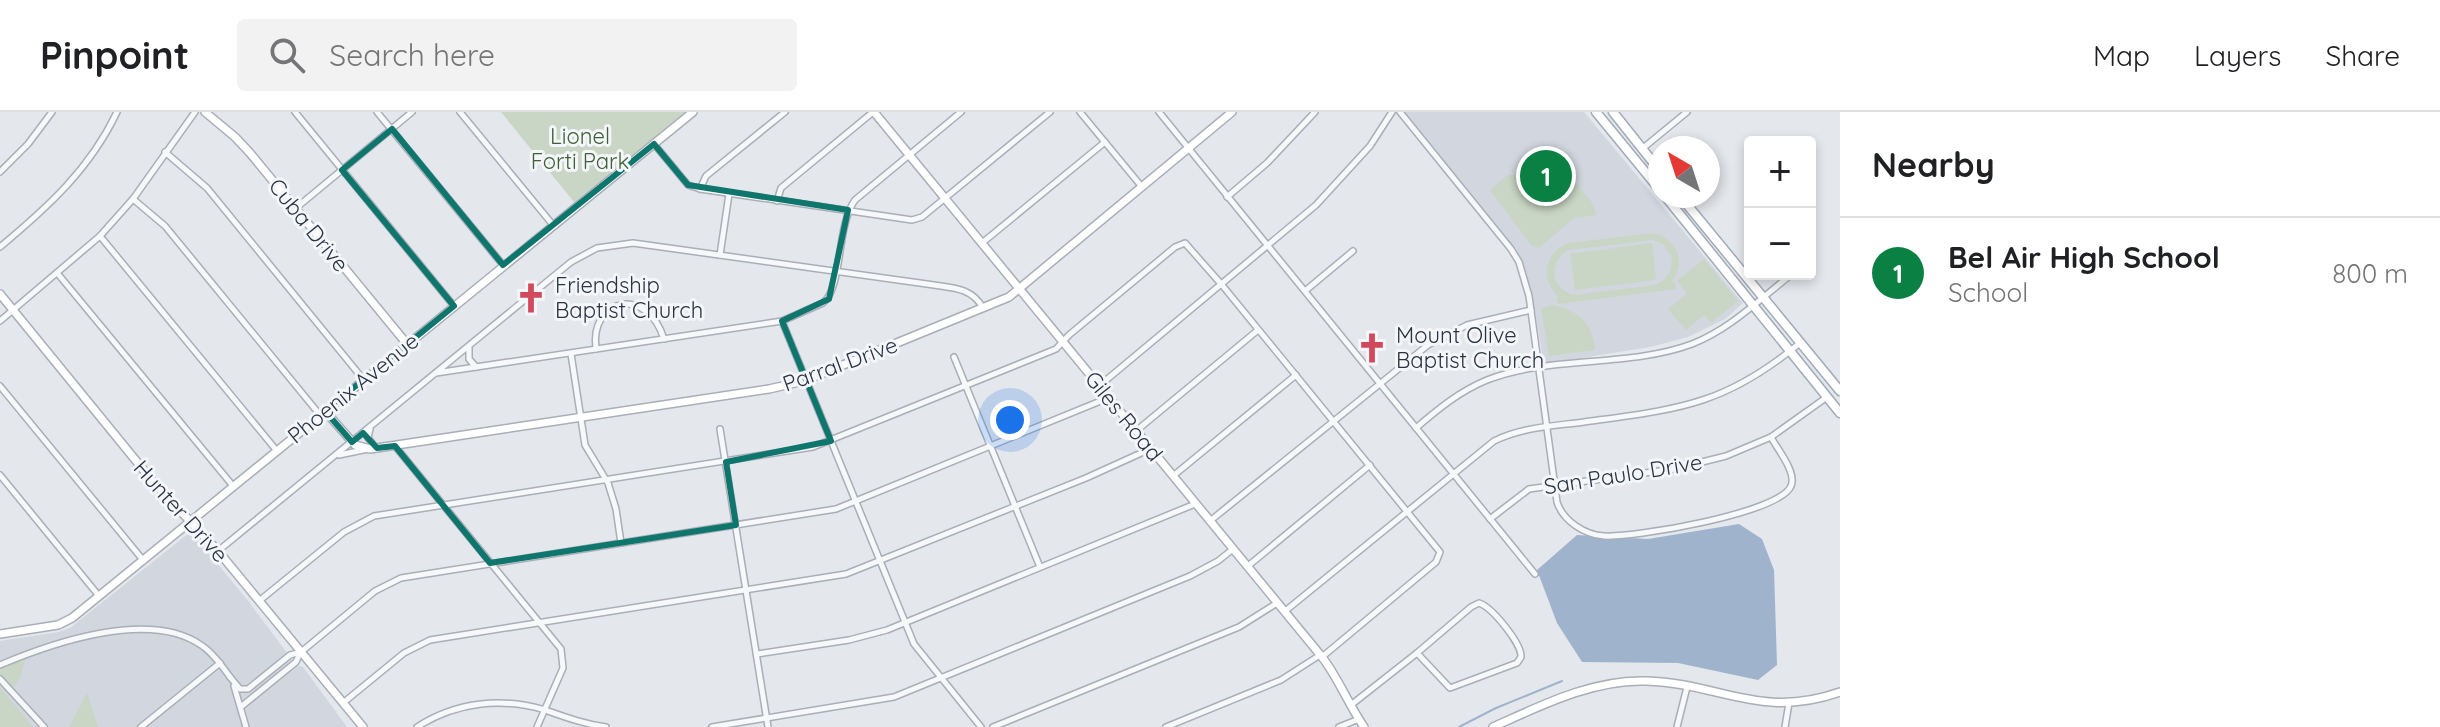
<!DOCTYPE html>
<meta charset="utf-8">
<style>
:root{--surface:#fff;--page:#f2f2f2;--text:#202124;--muted:#757577;--line:#e0e0e0;--accent:#0b8043}
body{margin:0;font-family:Quicksand,sans-serif;background:var(--page);color:var(--text)}
.controls{position:absolute;right:24px;top:24px;display:grid;overflow:hidden;border-radius:8px;box-shadow:0 4px 12px #0003}
.controls button{width:72px;height:72px;display:grid;place-items:center;padding:0;border:0;border-bottom:2px solid var(--line);background:var(--surface);color:var(--text);font:40px sans-serif}
.compass{position:absolute;left:1648px;top:24px;width:72px;height:72px;border-radius:50%;background:var(--surface);box-shadow:0 4px 12px #0003;rotate:321deg}
.you{position:absolute;left:1010px;top:308px;width:28px;height:28px;margin:-20px;border:6px solid #fff;border-radius:50%;background:#1a73e8;box-shadow:0 0 0 12px #1a73e833}
.badge{display:grid;place-items:center;width:52px;height:52px;border-radius:50%;background:var(--accent);color:#fff;font-size:26px;font-weight:700}
.pin{position:absolute;translate:-50% -50%;border:4px solid #fff;box-shadow:0 2px 8px #0006}
.list{margin:0;padding:0;list-style:none}
h2{display:flex;justify-content:space-between;align-items:center;height:104px;margin:0;padding:0 32px;font-size:34px}
h2 small{font-size:26px;font-weight:400;color:var(--muted)}
.list li{display:grid;grid-template-columns:52px 1fr auto;gap:24px;align-items:center;box-sizing:border-box;height:112px;padding:0 32px;border-top:2px solid var(--line)}
.list b{display:block;font-size:30px;white-space:nowrap}
.list p{margin:0;font-size:26px;white-space:nowrap;color:var(--muted)}
.list em{font-size:26px;font-style:normal;color:var(--muted)}
.icon{flex:none;width:44px;height:44px;fill:none;stroke:currentColor;stroke-width:2;stroke-linecap:round;stroke-linejoin:round}
.map{position:relative;flex:none;width:1840px;height:615px;overflow:hidden}
header{display:flex;align-items:center;gap:48px;box-sizing:border-box;height:112px;padding:0 40px;background:var(--surface);border-bottom:2px solid var(--line)}
header strong{font-size:38px}
nav{display:flex;gap:44px;margin-inline-start:auto;font-size:28px}
.search{width:560px;height:72px;background:var(--page);display:flex;align-items:center;gap:20px;box-sizing:border-box;padding:0 28px;border-radius:8px;color:var(--muted);font-size:30px}
main{display:flex}
aside{flex:1;background:var(--surface)}
.map>svg:first-child{display:block}
.built{fill:#d2d6de}
.green{fill:#c9d6c5;fill-rule:evenodd}
.water{fill:#9fb4cc}
.lines{fill:none;stroke-linecap:round;stroke-linejoin:round}
.stream{stroke:#9fb4cc;stroke-width:2}
.street-casing{stroke:#a9aeb7;stroke-width:8}
.secondary-casing{stroke:#a9aeb7;stroke-width:10}
.primary-casing{stroke:#a3abb8;stroke-width:11}
.street{stroke:#f7f8fa;stroke-width:5}
.secondary{stroke:#fff;stroke-width:7}
.primary{stroke:#fff;stroke-width:8}
.marked{fill:none;stroke:#0f766e;stroke-width:6;stroke-linejoin:round}
.labels{text-anchor:middle;stroke-width:6;stroke-linejoin:round;paint-order:stroke}
.park-label{font-size:22px;fill:#3f6138;stroke:#f4f6f9}
.street-label{font-size:22px;fill:#2b3445;stroke:#f4f6f9}
.poi-label{font-size:22px;fill:#2b3445;stroke:#f4f6f9;text-anchor:start}
</style>
<header>
<strong>Pinpoint</strong>
<div class="search"><svg class="icon" aria-label="search" viewBox="0 0 24 24"><circle cx="10" cy="10" r="6"/><path d="M15 15l6 6"/></svg>Search here</div>
<nav><a>Map</a><a>Layers</a><a>Share</a></nav>
</header>
<main>
<div class="map">
<svg width="1840" height="615" viewBox="0 0 1840 615">
<rect width="100%" height="100%" fill="#e4e7ec"/>
<g class="built">
<path d="M 1403,0 L 1584,0 L 1743,191 L 1725,207 L 1688,225 L 1650,235 L 1544,252 L 1531,176 L 1521,148 Z"/>
<path d="M 189,421 L 193,422 L 249,490 L 296,553 L 303,555 L 347,615 L 0,615 L 0,529 L 59,520 L 70,516 Z"/>
</g>
<g class="green">
<path d="M 501,0 L 686,0 L 574,90 Z"/>
<path d="M 1541,47 L 1556,50 L 1591,89 L 1597,103 L 1574,106 L 1539,136 L 1532,134 L 1490,78 L 1508,63 L 1522,63 Z"/>
<path d="M 1654,121 C 1678,129 1686,149 1672,170 L 1675,171 L 1676,177 L 1558,192 L 1556,186 L 1559,185 C 1539,167 1544,142 1568,131 ZM 1653,128 L 1663,132 L 1672,145 L 1671,158 L 1664,168 L 1655,173 L 1575,183 C 1550,178 1547,150 1569,138 Z"/>
<path d="M 1652,131 L 1656,168 L 1575,178 L 1570,142 Z"/>
<path d="M 1704,147 L 1738,189 L 1711,211 L 1704,203 L 1686,218 L 1668,197 L 1687,182 L 1677,169 Z"/>
<path d="M 1554,193 C 1579,199 1593,212 1595,238 L 1549,244 L 1541,196 Z"/>
<path d="M 26,546 L 20,566 L 12,577 L 0,563 L 1,557 Z"/>
<path d="M 0,575 L 33,615 L 0,615 Z"/>
<path d="M 87,581 L 98,615 L 69,615 Z"/>
</g>
<path class="water" d="M 1739,412 L 1762,427 L 1774,458 L 1777,553 L 1758,568 L 1678,551 L 1582,550 L 1557,511 L 1537,458 L 1577,423 L 1648,427 Z"/>
<g class="lines">
<path class="stream" d="M 1459,615 L 1496,596 L 1562,569"/>
<g class="street-casing">
<g id="street">
<path d="M 295,0 L 454,194"/>
<path d="M 377,0 L 503,153"/>
<path d="M 460,0 L 553,113"/>
<path d="M 1080,0 L 1142,75"/>
<path d="M 1159,0 L 1535,462"/>
<path d="M 1400,0 L 1511,137 L 1519,150 L 1529,184 L 1557,390 C 1563,409 1585,423 1604,424 C 1634,426 1780,401 1791,374 C 1797,360 1777,337 1771,325"/>
<path d="M 654,32 L 688,73 L 700,77 L 912,108 L 922,105 L 1050,0"/>
<path d="M 1642,37 L 1687,0"/>
<path d="M 165,40 L 207,76 L 363,267"/>
<path d="M 0,60 L 28,32 L 52,0"/>
<path d="M 700,77 L 706,64 L 785,0"/>
<path d="M 1227,85 L 1267,51 L 1315,0"/>
<path d="M 133,87 L 165,114 L 320,303"/>
<path d="M 777,89 L 781,76 L 873,0"/>
<path d="M 296,96 L 412,0"/>
<path d="M 100,124 L 277,339"/>
<path d="M 982,131 L 1105,30"/>
<path d="M 0,135 C 48,95 90,57 117,0"/>
<path d="M 720,143 L 729,82"/>
<path d="M 58,162 L 233,374"/>
<path d="M 1305,179 L 1353,139"/>
<path d="M 0,209 L 100,124 L 133,87 L 195,0"/>
<path d="M 782,209 L 914,532 L 981,615"/>
<path d="M 469,236 L 469,247 L 476,255"/>
<path d="M 596,237 C 589,186 647,173 664,227"/>
<path d="M 571,242 L 585,333 L 608,371 L 616,397 L 621,431"/>
<path d="M 954,245 L 1040,455"/>
<path d="M 436,261 L 782,209 L 823,191 C 843,175 836,114 855,88 L 961,0"/>
<path d="M 0,274 L 143,448"/>
<path d="M 1099,274 L 1316,93 L 1370,34 L 1392,0"/>
<path d="M 1416,316 C 1438,297 1460,279 1487,268 C 1551,243 1627,256 1692,232 C 1728,218 1757,190 1787,166"/>
<path d="M 370,317 L 368,326 L 376,336"/>
<path d="M 720,317 L 768,615"/>
<path d="M 1136,319 L 1258,218"/>
<path d="M 395,334 L 561,537 L 563,556 L 537,615"/>
<path d="M 339,343 L 368,337"/>
<path d="M 0,363 L 99,484"/>
<path d="M 1173,364 L 1296,263"/>
<path d="M 1490,407 L 1529,377 L 1674,357 L 1726,344 L 1771,325 L 1827,285"/>
<path d="M 1210,409 L 1428,233 L 1467,213 L 1531,198"/>
<path d="M 218,439 L 571,150 L 597,136 L 633,131 L 934,173 C 954,176 972,176 983,196"/>
<path d="M 1248,454 L 1370,353"/>
<path d="M 259,489 L 344,420 L 374,404 L 813,335 L 1056,237 L 1069,223 L 1175,135 L 1185,131 L 1222,173 L 1440,440 L 1436,450 L 1322,545"/>
<path d="M 1479,491 C 1492,495 1522,532 1521,545 L 1517,551 L 1450,576 L 1417,541 L 1471,495 Z"/>
<path d="M 1284,500 L 1494,329 C 1522,315 1554,314 1584,310 C 1678,297 1724,294 1800,231"/>
<path d="M 757,542 L 849,528 L 887,518 L 1195,392"/>
<path d="M 0,553 C 52,531 149,497 201,533 C 213,541 222,554 230,565"/>
<path d="M 230,565 L 240,577 L 248,577 L 290,543 L 301,540 L 375,479 L 401,466 L 836,397 L 1108,286"/>
<path d="M 0,567 L 44,615"/>
<path d="M 234,574 L 246,615"/>
<path d="M 343,591 L 404,541 L 430,528 L 846,462 L 1086,366 L 1150,337"/>
<path d="M 1351,593 L 1417,541"/>
<path d="M 242,594 L 296,550 L 300,541"/>
<path d="M 141,615 L 220,551"/>
<path d="M 417,615 C 456,590 501,585 545,598 C 565,605 584,612 606,615"/>
<path d="M 712,615 L 894,585 L 1190,464 L 1218,449 L 1233,437"/>
<path d="M 993,615 L 1239,515 L 1277,491"/>
<path d="M 1166,615 L 1281,568 L 1320,543"/>
<path d="M 1339,615 L 1359,607"/>
<path d="M 1677,615 L 1687,575"/>
<path d="M 1785,615 L 1789,591"/>
</g>
</g>
<g class="secondary-casing">
<g id="secondary">
<path d="M 205,0 L 235,25 L 250,41 L 407,232"/>
<path d="M 874,0 L 1322,545 C 1339,567 1348,592 1364,615"/>
<path d="M 0,182 L 155,372 L 218,439 L 363,615"/>
<path d="M 325,299 L 355,333 L 370,337 L 769,277 L 804,269 L 1009,185 L 1232,0"/>
<path d="M 0,522 L 58,513 L 72,506 L 693,0"/>
<path d="M 1493,615 C 1540,594 1593,567 1646,569 C 1720,571 1760,608 1840,580"/>
</g>
</g>
<g class="primary-casing">
<g id="primary">
<path d="M 1596,0 L 1660,78"/>
<path d="M 1613,0 L 1660,59"/>
<path d="M 1665,84 L 1840,301"/>
<path d="M 1680,84 L 1840,279"/>
</g>
</g>
<use href="#street" class="street"/>
<use href="#secondary" class="secondary"/>
<use href="#primary" class="primary"/>
</g>
<path class="marked" d="M 392,17 L 503,153 L 654,32 L 688,73 L 848,98 L 829,187 L 782,209 L 831,329 L 726,350 L 736,413 L 490,451 L 395,334 L 377,336 L 363,321 L 352,330 L 325,299 L 454,194 L 342,58 Z"/>
<defs>
<g id="church-bare" transform="scale(2.4)"><path d="M-1.2-6h2.4v3.5h3.3v2.4h-3.3V6h-2.4V-.1h-3.3v-2.4h3.3Z" fill="#d1495b" stroke="#f4f6f9" stroke-width="2.5" paint-order="stroke"/></g>
</defs>
<g fill-rule="evenodd">
<use href="#church-bare" x="531" y="186"/>
<use href="#church-bare" x="1372" y="236"/>
</g>
<g class="labels">
<g class="park-label">
<text x="580" y="32">Lionel<tspan x="580" dy="25">Forti Park</tspan></text>
</g>
<g class="street-label">
<text transform="translate(309 113) rotate(51)" y="8">Cuba Drive</text>
<text transform="translate(840 252) rotate(-20)" y="8">Parral Drive</text>
<text transform="translate(353 276) rotate(-39)" y="8">Phoenix Avenue</text>
<text transform="translate(1124 304) rotate(51)" y="8">Giles Road</text>
<text transform="translate(1623 362) rotate(-9)" y="8">San Paulo Drive</text>
<text transform="translate(181 399) rotate(48)" y="8">Hunter Drive</text>
</g>
<g class="poi-label">
<text x="555" y="181">Friendship<tspan x="555" dy="25">Baptist Church</tspan></text>
<text x="1396" y="231">Mount Olive<tspan x="1396" dy="25">Baptist Church</tspan></text>
</g>
</g>
</svg>
<div class="controls">
<button>+</button>
<button>−</button>
</div>
<svg class="compass" viewBox="-18 -18 36 36"><path d="M0-13l5 13h-10z" fill="#e53935"/><path d="M0 13l5-13h-10z" fill="#757577"/></svg>
<div class="you"></div>
<div class="pin badge" style="left:1546px;top:64px">1</div>
</div>
<aside>
<h2>Nearby<small></small></h2>
<ul class="list">
<li><span class="badge">1</span><div><b>Bel Air High School</b><p>School</p></div><em>800 m</em></li>
</ul>
</aside>
</main>
